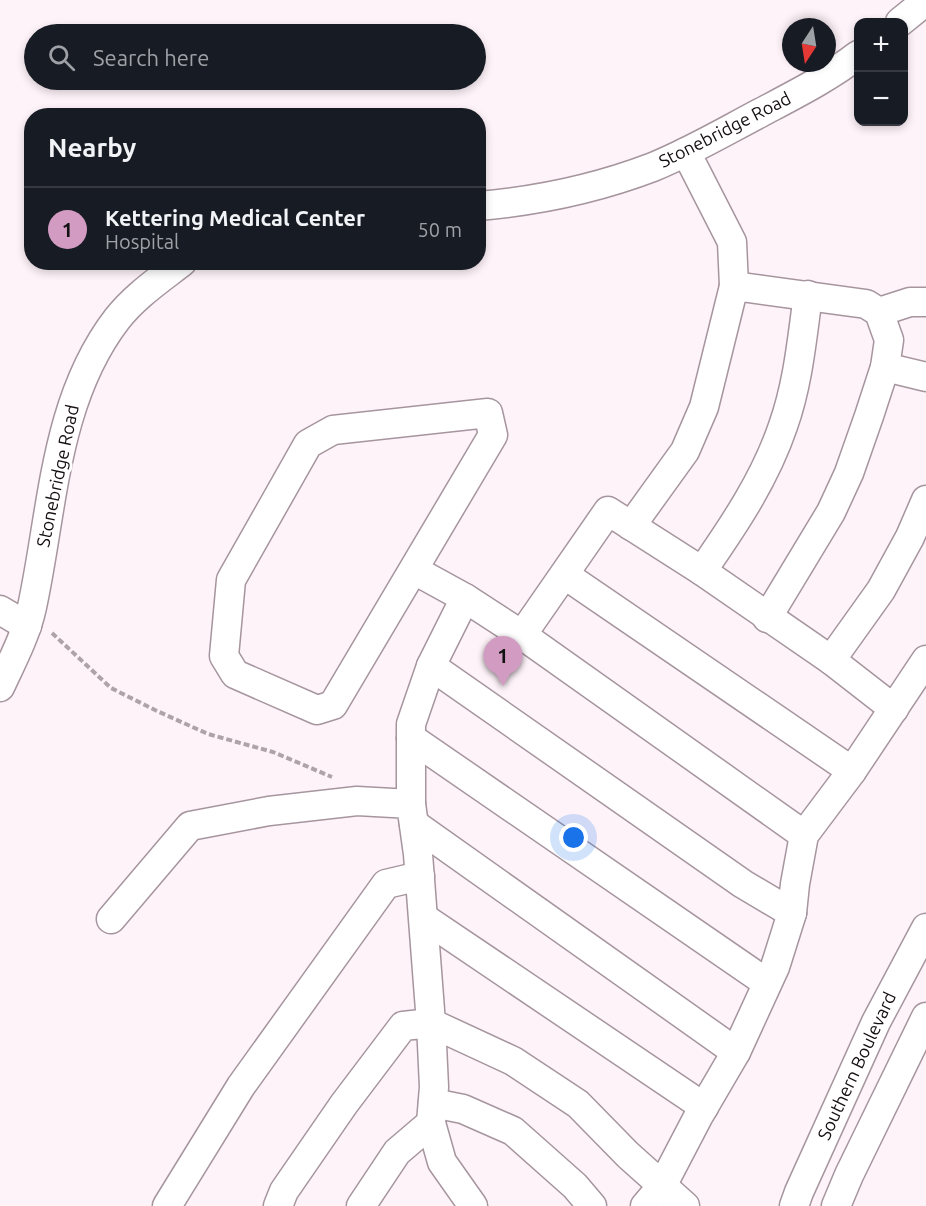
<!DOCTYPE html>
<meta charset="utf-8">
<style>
:root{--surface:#171b24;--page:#20242c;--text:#f1f3f6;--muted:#9ea1a6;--line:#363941;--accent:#d29cc2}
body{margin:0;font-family:Ubuntu,sans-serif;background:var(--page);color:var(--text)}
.controls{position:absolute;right:18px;top:18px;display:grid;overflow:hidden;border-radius:12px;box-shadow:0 3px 9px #0003}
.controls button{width:54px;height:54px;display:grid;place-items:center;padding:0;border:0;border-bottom:2px solid var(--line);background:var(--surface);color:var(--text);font:30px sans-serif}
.compass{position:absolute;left:782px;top:18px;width:54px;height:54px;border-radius:50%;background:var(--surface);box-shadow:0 3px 9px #0003;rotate:192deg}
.you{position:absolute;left:574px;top:838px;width:21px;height:21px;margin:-15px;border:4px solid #fff;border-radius:50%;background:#1a73e8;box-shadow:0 0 0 9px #1a73e833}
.badge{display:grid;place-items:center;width:39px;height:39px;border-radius:50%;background:var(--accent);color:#111;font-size:20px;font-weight:700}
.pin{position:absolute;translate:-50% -50px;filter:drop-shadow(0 2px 3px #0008)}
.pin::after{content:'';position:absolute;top:32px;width:21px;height:18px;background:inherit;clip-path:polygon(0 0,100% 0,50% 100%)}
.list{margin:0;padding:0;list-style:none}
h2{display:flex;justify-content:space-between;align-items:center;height:78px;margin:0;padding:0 24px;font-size:26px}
h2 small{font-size:20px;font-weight:400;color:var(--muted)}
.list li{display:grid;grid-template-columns:39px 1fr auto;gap:18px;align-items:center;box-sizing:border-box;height:84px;padding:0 24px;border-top:2px solid var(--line)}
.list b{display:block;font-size:22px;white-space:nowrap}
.list p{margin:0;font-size:20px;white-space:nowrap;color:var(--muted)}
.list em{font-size:20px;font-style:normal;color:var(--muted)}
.icon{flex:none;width:33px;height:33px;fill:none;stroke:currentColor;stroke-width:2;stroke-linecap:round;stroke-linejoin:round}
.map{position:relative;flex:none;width:926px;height:1206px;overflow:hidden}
.search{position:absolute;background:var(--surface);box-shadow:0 3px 9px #0003;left:24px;top:24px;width:462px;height:66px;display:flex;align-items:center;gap:15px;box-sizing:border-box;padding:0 21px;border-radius:33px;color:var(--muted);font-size:22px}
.panel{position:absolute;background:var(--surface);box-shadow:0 3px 9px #0003;left:24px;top:108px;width:462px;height:162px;border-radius:24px}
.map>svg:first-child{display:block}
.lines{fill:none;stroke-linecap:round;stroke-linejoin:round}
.minor-casing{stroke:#a6959e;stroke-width:31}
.path{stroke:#ada3a8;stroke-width:4;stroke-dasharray:6 3;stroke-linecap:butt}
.minor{stroke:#fff;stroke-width:28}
.labels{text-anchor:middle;stroke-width:6;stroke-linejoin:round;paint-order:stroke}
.street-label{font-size:18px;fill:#150f12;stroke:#fff}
</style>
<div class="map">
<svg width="926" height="1206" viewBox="0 0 926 1206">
<rect width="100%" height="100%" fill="#fef3f9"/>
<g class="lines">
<g class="minor-casing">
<g id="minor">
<path d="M 900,22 L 926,1"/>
<path d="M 686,152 L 732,242 L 734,286"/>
<path d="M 478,206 C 537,201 598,188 653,167 C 690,152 724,132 760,113 C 794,95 828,78 858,55"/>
<path d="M 879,312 L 910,302 L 926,302"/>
<path d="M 885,367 L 926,377"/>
<path d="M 488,413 L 493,435 L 333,705 L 317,710 L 235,674 L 224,656 L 231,580 L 308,444 L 333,430 Z"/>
<path d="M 631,526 L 685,451 L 704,407 L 734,286 L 866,304 L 879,312 L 889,340 L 885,367 L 869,416 L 849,473 L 831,512 L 767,618"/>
<path d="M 414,570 L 465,598 L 522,635 L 804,835"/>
<path d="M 702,571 C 734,525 765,479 783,426 C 798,384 802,339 808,295"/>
<path d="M 565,575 L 852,771"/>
<path d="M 0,610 L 27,626"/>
<path d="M 522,635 L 608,511 L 702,571 L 831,660 L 894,709"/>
<path d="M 831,660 L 881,590 L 910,537 L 926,500"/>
<path d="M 431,666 L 743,884 L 792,913 L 795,884 L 804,835 L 852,771 L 926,660"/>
<path d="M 0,687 C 12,661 26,635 32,607 C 53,510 54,401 117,319 C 135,296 159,280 182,262"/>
<path d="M 411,738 L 767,983"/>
<path d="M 411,804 L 411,724 L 431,666 L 465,598"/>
<path d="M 414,824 L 736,1052"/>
<path d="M 424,918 L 704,1107"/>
<path d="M 111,919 L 190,826 L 269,811 L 357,801 L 411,804 L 418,854 L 431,1023 L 513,1061 L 578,1104 L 628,1155 L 685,1206"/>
<path d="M 433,1103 L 463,1109 L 513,1131 L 575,1186 L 592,1206"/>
<path d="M 167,1206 L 241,1086 L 386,884 L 420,876"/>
<path d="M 278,1206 L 284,1191 L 344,1104 L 403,1026 L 431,1023 L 434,1087 L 431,1123 L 442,1162 L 473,1206"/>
<path d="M 361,1206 L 397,1152 L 431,1123"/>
<path d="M 645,1206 L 662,1186 L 698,1117 L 736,1052 L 775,967 L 792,913"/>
<path d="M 794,1206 L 799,1192 L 876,1022 L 926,928"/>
<path d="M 836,1206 L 849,1175 L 926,1017"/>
</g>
</g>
<path class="path" d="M 52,633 L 111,688 L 157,711 L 208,734 L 273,752 L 332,777"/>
<use href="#minor" class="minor"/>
</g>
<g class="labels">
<g class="street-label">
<text transform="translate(725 130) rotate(-27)" y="6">Stonebridge Road</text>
<text transform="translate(58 476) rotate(-78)" y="6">Stonebridge Road</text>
<text transform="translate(857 1066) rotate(-65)" y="6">Southern Boulevard</text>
</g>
</g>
</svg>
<div class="controls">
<button>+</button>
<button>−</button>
</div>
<svg class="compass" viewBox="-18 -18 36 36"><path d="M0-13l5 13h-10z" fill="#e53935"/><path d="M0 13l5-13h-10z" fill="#9ea1a6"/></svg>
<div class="you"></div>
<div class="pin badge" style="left:503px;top:686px">1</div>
<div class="search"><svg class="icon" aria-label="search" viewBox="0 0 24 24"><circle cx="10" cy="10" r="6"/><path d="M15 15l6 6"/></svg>Search here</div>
<section class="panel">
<h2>Nearby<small></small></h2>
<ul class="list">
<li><span class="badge">1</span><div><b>Kettering Medical Center</b><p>Hospital</p></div><em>50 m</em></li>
</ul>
</section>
</div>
